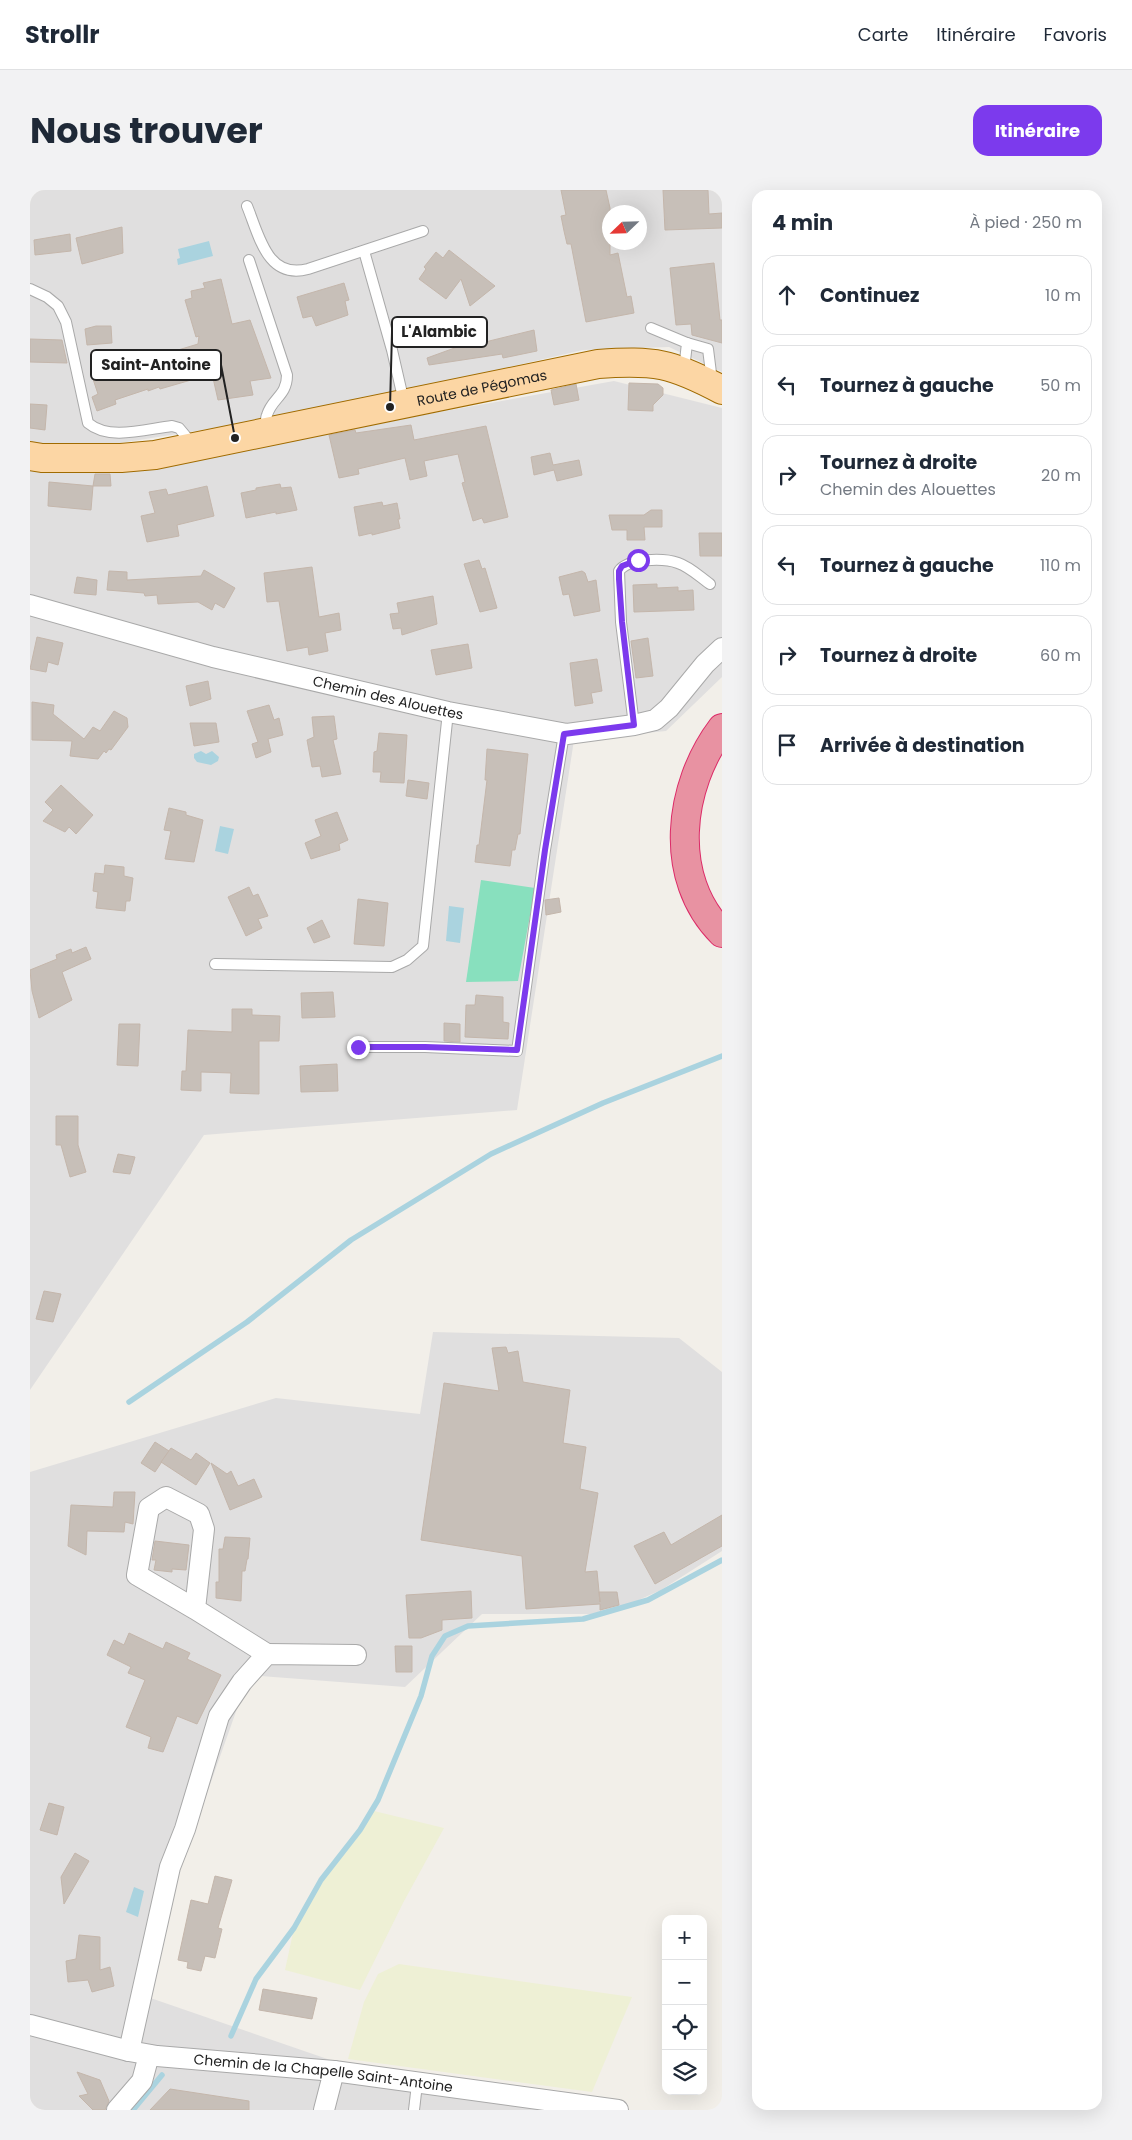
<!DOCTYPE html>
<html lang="fr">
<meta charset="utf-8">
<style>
:root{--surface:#fff;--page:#f2f2f3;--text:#1f2937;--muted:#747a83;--line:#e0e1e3;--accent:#7c3aed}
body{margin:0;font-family:Poppins,sans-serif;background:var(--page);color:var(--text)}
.controls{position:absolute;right:15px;bottom:15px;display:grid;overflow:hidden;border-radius:10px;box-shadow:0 5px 20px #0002}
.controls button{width:45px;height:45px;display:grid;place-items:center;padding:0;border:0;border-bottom:1px solid var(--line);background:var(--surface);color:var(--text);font:25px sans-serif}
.compass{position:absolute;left:572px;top:15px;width:45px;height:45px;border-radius:50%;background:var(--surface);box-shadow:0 5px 20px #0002;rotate:247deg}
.stop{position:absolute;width:15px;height:15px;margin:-11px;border:4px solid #7c3aed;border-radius:50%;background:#fff}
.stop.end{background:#7c3aed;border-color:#fff;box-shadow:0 1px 5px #0008}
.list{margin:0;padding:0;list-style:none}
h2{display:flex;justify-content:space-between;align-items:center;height:65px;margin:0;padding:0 20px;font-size:21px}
h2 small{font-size:16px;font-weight:400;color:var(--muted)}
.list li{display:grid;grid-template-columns:32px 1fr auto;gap:15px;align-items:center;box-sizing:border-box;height:80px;margin:0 10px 10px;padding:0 10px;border:1px solid var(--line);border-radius:15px}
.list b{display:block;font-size:19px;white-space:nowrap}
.list p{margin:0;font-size:16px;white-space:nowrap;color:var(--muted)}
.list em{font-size:16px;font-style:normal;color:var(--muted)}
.icon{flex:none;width:28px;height:28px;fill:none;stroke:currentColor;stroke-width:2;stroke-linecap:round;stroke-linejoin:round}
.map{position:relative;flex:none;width:692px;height:1920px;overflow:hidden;border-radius:15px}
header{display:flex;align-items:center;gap:30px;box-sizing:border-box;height:70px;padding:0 25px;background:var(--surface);border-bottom:1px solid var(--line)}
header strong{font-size:24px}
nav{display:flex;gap:28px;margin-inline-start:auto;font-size:18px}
.intro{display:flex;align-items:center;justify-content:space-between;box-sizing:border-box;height:120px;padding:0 30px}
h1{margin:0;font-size:35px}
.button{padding:12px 22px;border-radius:15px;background:var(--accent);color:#fff;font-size:18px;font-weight:700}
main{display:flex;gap:30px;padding:0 30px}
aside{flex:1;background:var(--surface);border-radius:15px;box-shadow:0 5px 20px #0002}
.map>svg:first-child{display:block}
.residential{fill:#e0dfdf;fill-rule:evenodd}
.farmland{fill:#eef0d5}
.pitch{fill:#88e0be}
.water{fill:#aad3df}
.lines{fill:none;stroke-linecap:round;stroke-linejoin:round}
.stream{stroke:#aad3df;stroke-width:5.5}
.building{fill:#c7bfb8;stroke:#c4b6ab}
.lane-casing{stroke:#a9a9a9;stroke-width:12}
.street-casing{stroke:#a9a9a9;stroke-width:22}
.primary-casing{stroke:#a06b00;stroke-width:30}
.highway-casing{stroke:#dc2a67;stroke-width:30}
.lane{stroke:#fff;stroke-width:10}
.street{stroke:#fff;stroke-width:20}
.primary{stroke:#fcd6a4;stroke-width:28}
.highway{stroke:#e892a2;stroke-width:28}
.route{stroke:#7c3aed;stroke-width:6}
.labels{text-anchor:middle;stroke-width:4.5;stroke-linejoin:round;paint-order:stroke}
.street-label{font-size:14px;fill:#222;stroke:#fff}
.leader{fill:none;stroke:#222;stroke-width:2}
.callout-dot{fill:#222;stroke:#fff;stroke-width:2}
.callout{fill:#fff;stroke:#222;stroke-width:2}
.callout-label{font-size:15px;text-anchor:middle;font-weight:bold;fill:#222}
</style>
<header>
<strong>Strollr</strong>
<nav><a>Carte</a><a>Itinéraire</a><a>Favoris</a></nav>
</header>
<div class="intro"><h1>Nous trouver</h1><a class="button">Itinéraire</a></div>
<main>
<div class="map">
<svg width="692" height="1920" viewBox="0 0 692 1920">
<rect width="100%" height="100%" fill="#f2efe9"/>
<g class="residential">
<path d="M 0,0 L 692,0 L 692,182 L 639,157 L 553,160 L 279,223 L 90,253 L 0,256 ZM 580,22 L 610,22 L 610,52 L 580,52 Z"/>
<path d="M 584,191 L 692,218 L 692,487 L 636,541 L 544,550 L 487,920 L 174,945 L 0,1200 L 0,269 L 100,277 Z"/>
<path d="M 403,1142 L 649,1148 L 692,1182 L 692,1361 L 631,1400 L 577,1424 L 452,1424 L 375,1497 L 219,1485 L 106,1803 L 309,1873 L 583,1920 L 0,1920 L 0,1282 L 246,1208 L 390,1224 Z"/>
</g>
<g class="farmland">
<path d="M 344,1621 L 414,1638 L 373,1713 L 330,1800 L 255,1780 L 264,1738 L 291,1690 Z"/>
<path d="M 369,1774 L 602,1807 L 562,1902 L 318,1869 L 334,1812 L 348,1784 Z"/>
</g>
<path class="pitch" d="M 451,690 L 505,698 L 488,791 L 436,792 Z"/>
<g class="water">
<path d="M 179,51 L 183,66 L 148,75 L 147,69 L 150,68 L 148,59 Z"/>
<path d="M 171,561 L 176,564 L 182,561 L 189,567 L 188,571 L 181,575 L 167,572 L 164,568 L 164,564 Z"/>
<path d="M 190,636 L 204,639 L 198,664 L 185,661 Z"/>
<path d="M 419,716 L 434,718 L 430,753 L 416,751 Z"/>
<path d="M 104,1697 L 114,1701 L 108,1727 L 96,1722 Z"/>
</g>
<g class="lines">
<g class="stream">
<path d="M 99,1212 L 217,1132 L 321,1050 L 461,964 L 573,913 L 692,866"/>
<path d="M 201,1846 L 226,1789 L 264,1738 L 291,1690 L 330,1640 L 348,1610 L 391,1506 L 402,1466 L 415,1446 L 438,1436 L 553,1429 L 618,1410 L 692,1370"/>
<path d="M 103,1920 L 132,1885"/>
</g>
</g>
<g class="building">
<path d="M 531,0 L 576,0 L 580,18 L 580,65 L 588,63 L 597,107 L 601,106 L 604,123 L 556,132 L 541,54 L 537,54 L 534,41 L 531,26 L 536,25 Z"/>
<path d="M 633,0 L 678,0 L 679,24 L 692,23 L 692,38 L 635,40 Z"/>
<path d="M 92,37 L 93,63 L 52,74 L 46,48 Z"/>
<path d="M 40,44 L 41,61 L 5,65 L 4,50 Z"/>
<path d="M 419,60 L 465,96 L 440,116 L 431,89 L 416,109 L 389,89 L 396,79 L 394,77 L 406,62 L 413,68 Z"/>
<path d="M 684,73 L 690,130 L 692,130 L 692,153 L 662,145 L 661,134 L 646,135 L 640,78 Z"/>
<path d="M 191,89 L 202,134 L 220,130 L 241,188 L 220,191 L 223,205 L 188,210 L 183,188 L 168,188 L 130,199 L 129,197 L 118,201 L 118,199 L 85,210 L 86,214 L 67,221 L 62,207 L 68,204 L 62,186 L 168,154 L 169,146 L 166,147 L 155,110 L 162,108 L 161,101 L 175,98 L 173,93 Z"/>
<path d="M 314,93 L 319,110 L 315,111 L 318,125 L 286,136 L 282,126 L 273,128 L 267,107 Z"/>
<path d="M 66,136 L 81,136 L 82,153 L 57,155 L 55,139 Z"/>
<path d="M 448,138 L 451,153 L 504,140 L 507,161 L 473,168 L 472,164 L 399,175 L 397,168 L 430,156 L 428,142 Z"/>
<path d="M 0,149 L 32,150 L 37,173 L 0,172 Z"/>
<path d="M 599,193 L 628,194 L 633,198 L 633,205 L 623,215 L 623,221 L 598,220 Z"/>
<path d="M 546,194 L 549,210 L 524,215 L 521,200 Z"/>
<path d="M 0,214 L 17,215 L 15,240 L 0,238 Z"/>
<path d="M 381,235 L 384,250 L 456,236 L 478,327 L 454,333 L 452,328 L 443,331 L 432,293 L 435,292 L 428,264 L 394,271 L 397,286 L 380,290 L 375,268 L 328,279 L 329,284 L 309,288 L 299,245 L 325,240 L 326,243 Z"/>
<path d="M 520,263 L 523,275 L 549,270 L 552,285 L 527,291 L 524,280 L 504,285 L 501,267 Z"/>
<path d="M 65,284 L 80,284 L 81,296 L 63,296 Z"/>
<path d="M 19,292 L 63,296 L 61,320 L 18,316 Z"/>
<path d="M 250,294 L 251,298 L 261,297 L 267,320 L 246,324 L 246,322 L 216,328 L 211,303 L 226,300 L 226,298 Z"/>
<path d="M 177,296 L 184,326 L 147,335 L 149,346 L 117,352 L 111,326 L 125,323 L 119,302 L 136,299 L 138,305 Z"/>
<path d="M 352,312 L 353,316 L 367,313 L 370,329 L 368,329 L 370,338 L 342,345 L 342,343 L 329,346 L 324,317 Z"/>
<path d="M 621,320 L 632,320 L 632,337 L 614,337 L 615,350 L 597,350 L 597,340 L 582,340 L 579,325 L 614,325 Z"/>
<path d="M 669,343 L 692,343 L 692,366 L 670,366 Z"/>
<path d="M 449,370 L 452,379 L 455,378 L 467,418 L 450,422 L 434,374 Z"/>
<path d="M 282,377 L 289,427 L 309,423 L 311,440 L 295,443 L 298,461 L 279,465 L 278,457 L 257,461 L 249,411 L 237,412 L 234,383 Z"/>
<path d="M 174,380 L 205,398 L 194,418 L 185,413 L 182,420 L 168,412 L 128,414 L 127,405 L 115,406 L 114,403 L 77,400 L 79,381 L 97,382 L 97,390 L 171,386 Z"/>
<path d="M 552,381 L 555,383 L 558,392 L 566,390 L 570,421 L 544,426 L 539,404 L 533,405 L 529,387 Z"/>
<path d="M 47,387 L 67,390 L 66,405 L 44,403 Z"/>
<path d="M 627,394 L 627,398 L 648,397 L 648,401 L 663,400 L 664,420 L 604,422 L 603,395 Z"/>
<path d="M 403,406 L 407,434 L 372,445 L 371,438 L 363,439 L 360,424 L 369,423 L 367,413 Z"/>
<path d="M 7,447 L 33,453 L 28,475 L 18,472 L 16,482 L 0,479 Z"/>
<path d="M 618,448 L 623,486 L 606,488 L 601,451 Z"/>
<path d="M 438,454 L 442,478 L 406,485 L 401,460 Z"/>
<path d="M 567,469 L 572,501 L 561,503 L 563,513 L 545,516 L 540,473 Z"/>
<path d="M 178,491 L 181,509 L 160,516 L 156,496 Z"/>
<path d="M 2,512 L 24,515 L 23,524 L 54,549 L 63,537 L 70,541 L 84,521 L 97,528 L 98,537 L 81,560 L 79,559 L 76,563 L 74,561 L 68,569 L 40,566 L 42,551 L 2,550 Z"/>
<path d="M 239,515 L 244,530 L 249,528 L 253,545 L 238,549 L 241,562 L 226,568 L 222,554 L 228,552 L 217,521 Z"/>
<path d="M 304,526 L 307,549 L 303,550 L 311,584 L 292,587 L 290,576 L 282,577 L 277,550 L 284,547 L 282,527 Z"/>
<path d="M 160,533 L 186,533 L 189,552 L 164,556 Z"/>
<path d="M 349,543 L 377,545 L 374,593 L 350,592 L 351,582 L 343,582 L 344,562 L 347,561 Z"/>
<path d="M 457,559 L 498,564 L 490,644 L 488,644 L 485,660 L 482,660 L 480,676 L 445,672 L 447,655 L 449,655 L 457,590 L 455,590 Z"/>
<path d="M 378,590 L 399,593 L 397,609 L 376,606 Z"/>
<path d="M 31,595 L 63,625 L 46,644 L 39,637 L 35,642 L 13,631 L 23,620 L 15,612 Z"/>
<path d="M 139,618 L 156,622 L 156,625 L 173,630 L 164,672 L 135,669 L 141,641 L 134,640 Z"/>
<path d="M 307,622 L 318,650 L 309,654 L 310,660 L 281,669 L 275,653 L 291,646 L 285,630 Z"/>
<path d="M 75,675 L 94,677 L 94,686 L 103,688 L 100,711 L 96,711 L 95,721 L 66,718 L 68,702 L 63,701 L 65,683 L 74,684 Z"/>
<path d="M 219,697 L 223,706 L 228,704 L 238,726 L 228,729 L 232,738 L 216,746 L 198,707 Z"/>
<path d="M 529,708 L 531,722 L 516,725 L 515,710 Z"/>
<path d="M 328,709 L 358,713 L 354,756 L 324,754 Z"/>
<path d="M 292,730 L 300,747 L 284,753 L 277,738 Z"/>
<path d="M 56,757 L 61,769 L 32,782 L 42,810 L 9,828 L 2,801 L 0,780 L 27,769 L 26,765 L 41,759 L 42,763 Z"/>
<path d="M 303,802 L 305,827 L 272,828 L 271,803 Z"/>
<path d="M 446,805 L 473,807 L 473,832 L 479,833 L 478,849 L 435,847 L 436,815 L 445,815 Z"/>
<path d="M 202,819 L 222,819 L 222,825 L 250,826 L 249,851 L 229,851 L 229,904 L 200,903 L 201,883 L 171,882 L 171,901 L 151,900 L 152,881 L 156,881 L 158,840 L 202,842 Z"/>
<path d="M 414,833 L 430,834 L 430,852 L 414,851 Z"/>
<path d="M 89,834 L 110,834 L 108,876 L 87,875 Z"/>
<path d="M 307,874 L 308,901 L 271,902 L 270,876 Z"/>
<path d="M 26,926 L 48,926 L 48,955 L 56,982 L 40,987 L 31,955 L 26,955 Z"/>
<path d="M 88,964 L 105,967 L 100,984 L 83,982 Z"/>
<path d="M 14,1101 L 31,1104 L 23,1132 L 6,1129 Z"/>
<path d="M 476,1157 L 478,1163 L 488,1161 L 493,1192 L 540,1200 L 533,1253 L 556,1257 L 550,1299 L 568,1303 L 555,1382 L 567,1381 L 570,1412 L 569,1402 L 587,1402 L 589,1415 L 570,1420 L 570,1414 L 496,1419 L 492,1366 L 391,1350 L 414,1193 L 469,1201 L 462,1158 Z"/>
<path d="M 125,1252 L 139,1261 L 125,1282 L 111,1273 Z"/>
<path d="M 141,1258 L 161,1270 L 166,1263 L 180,1273 L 166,1295 L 131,1272 Z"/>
<path d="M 181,1273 L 197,1284 L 201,1281 L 208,1296 L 224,1289 L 232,1307 L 200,1320 Z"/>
<path d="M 84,1302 L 105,1302 L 103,1334 L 95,1332 L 94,1342 L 57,1341 L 56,1365 L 38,1356 L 41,1315 L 83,1317 Z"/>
<path d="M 692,1325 L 692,1356 L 625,1394 L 604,1356 L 634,1342 L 641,1355 Z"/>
<path d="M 195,1347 L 220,1348 L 218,1369 L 217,1369 L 215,1381 L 212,1381 L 211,1411 L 186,1408 L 186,1392 L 189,1392 L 189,1359 L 193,1359 Z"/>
<path d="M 125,1351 L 159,1355 L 156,1380 L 142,1379 L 142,1382 L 124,1380 L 126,1370 L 122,1370 Z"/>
<path d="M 441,1401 L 442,1428 L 412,1430 L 412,1440 L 391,1448 L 379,1448 L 376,1405 Z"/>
<path d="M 99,1443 L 133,1459 L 136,1452 L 160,1463 L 157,1469 L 191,1485 L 167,1534 L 147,1526 L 133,1562 L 118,1558 L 121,1547 L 96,1537 L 115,1490 L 98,1483 L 101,1477 L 77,1465 L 84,1450 L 94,1455 Z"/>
<path d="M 365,1456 L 382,1456 L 382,1482 L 366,1482 Z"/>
<path d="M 19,1613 L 34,1617 L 27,1645 L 10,1640 Z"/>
<path d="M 45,1663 L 59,1671 L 34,1714 L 31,1687 Z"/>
<path d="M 185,1686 L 202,1690 L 188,1738 L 192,1739 L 185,1768 L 175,1766 L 171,1781 L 157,1778 L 158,1772 L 148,1770 L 161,1710 L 178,1714 Z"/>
<path d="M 49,1745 L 70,1747 L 70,1780 L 80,1777 L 84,1796 L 62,1802 L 58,1790 L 38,1792 L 36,1771 L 46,1769 Z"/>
<path d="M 233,1799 L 287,1808 L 282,1829 L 229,1820 Z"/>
<path d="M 47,1882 L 70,1890 L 79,1911 L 75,1920 L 63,1920 L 49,1906 L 58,1904 Z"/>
<path d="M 140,1899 L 219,1911 L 219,1920 L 120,1920 Z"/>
</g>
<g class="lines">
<g class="lane-casing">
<g id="lane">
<path d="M 217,16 C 229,45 237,90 278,79 L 393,41"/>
<path d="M 334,61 L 362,160 L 374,212"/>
<path d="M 219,70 L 257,185 C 257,206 242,208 237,225 C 235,229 236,236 236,241"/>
<path d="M 0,99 L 17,107 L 28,116 L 36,132 L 58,233 C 79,251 116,239 142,236 L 149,238 L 164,256"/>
<path d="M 621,138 L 657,153 L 654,180"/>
<path d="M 657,153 L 678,159 L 682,191"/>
<path d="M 604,535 L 591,432 L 589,381 C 598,368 634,368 648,373 C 660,377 670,387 680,394"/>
<path d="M 185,774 L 362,777 L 377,770 L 393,756 L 418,522"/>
<path d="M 328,857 L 395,857 L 487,861 L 515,660 L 534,544"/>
<path d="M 384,1920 L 387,1894"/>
</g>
</g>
<g class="street-casing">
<g id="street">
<path id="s1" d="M 0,415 L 183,467 L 418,522 L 537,544 L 604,535 L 625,530 L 639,518 L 675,474 L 692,458"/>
<path d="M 165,1419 L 107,1385 L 119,1318 L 136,1307 L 169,1324 L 174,1339 L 165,1419 L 237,1464"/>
<path id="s2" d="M 0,1835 L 99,1861 L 127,1866 L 304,1881 L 588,1920"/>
<path d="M 99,1861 L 140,1677 L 155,1639 L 189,1526 L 212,1492 L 237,1464 L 326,1465"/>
<path d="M 87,1920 L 112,1891 L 119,1865"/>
<path d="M 294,1920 L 304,1881"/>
</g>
</g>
<g class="primary-casing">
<g id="primary">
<path id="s3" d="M 0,266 L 12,268 L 91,268 L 125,265 L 568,174 C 625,170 641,173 692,200"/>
</g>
</g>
<g class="highway-casing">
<path id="highway" d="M 692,538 C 648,596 637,688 692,743"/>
</g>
<use href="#lane" class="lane"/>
<use href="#street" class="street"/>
<use href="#primary" class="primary"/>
<use href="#highway" class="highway"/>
</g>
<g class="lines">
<path class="route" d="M 328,857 L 395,857 L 487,860 L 515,660 L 534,544 L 604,535 L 592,432 L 589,389 L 589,381 L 592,376 L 608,370"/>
</g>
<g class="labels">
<g class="street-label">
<text dy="5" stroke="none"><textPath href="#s3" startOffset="459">Route de Pégomas</textPath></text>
<text dy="5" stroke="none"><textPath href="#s1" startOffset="370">Chemin des Alouettes</textPath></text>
<text dy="5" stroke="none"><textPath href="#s2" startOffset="298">Chemin de la Chapelle Saint-Antoine</textPath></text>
</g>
</g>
<path class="leader" d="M360 217L362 142M205 248L191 175"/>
<g class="callout-dot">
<circle cx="360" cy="217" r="5"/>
<circle cx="205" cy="248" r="5"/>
</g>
<g class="callout">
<rect x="362" y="127" width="95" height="30" rx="5"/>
<rect x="61" y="160" width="130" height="30" rx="5"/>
</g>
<g class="callout-label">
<text x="409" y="147">L'Alambic</text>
<text x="126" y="180">Saint-Antoine</text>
</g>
</svg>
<div class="controls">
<button>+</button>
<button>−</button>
<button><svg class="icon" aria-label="locate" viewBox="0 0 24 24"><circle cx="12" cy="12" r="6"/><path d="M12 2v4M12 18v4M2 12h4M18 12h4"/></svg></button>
<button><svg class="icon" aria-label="layers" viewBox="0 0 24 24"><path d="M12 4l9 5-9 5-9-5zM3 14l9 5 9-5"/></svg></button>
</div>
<svg class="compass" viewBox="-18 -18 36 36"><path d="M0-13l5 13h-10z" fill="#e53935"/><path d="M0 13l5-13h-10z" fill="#747a83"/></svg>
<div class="stop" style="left:608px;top:370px"></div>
<div class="stop end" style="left:328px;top:857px"></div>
</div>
<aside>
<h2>4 min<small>À pied · 250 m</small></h2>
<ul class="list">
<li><svg class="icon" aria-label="ahead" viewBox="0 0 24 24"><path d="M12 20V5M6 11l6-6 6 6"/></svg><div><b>Continuez</b></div><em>10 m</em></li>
<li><svg class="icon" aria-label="left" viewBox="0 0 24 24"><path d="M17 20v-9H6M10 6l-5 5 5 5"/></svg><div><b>Tournez à gauche</b></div><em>50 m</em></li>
<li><svg class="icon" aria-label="right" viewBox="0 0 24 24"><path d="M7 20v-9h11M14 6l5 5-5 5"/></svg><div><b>Tournez à droite</b><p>Chemin des Alouettes</p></div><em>20 m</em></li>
<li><svg class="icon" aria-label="left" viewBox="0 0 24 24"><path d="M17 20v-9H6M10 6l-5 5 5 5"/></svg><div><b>Tournez à gauche</b></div><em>110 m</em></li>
<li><svg class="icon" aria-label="right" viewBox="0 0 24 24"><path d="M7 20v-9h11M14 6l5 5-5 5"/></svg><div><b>Tournez à droite</b></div><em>60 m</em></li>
<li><svg class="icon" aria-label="arrive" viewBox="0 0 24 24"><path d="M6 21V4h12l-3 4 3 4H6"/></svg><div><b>Arrivée à destination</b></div></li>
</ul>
</aside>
</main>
